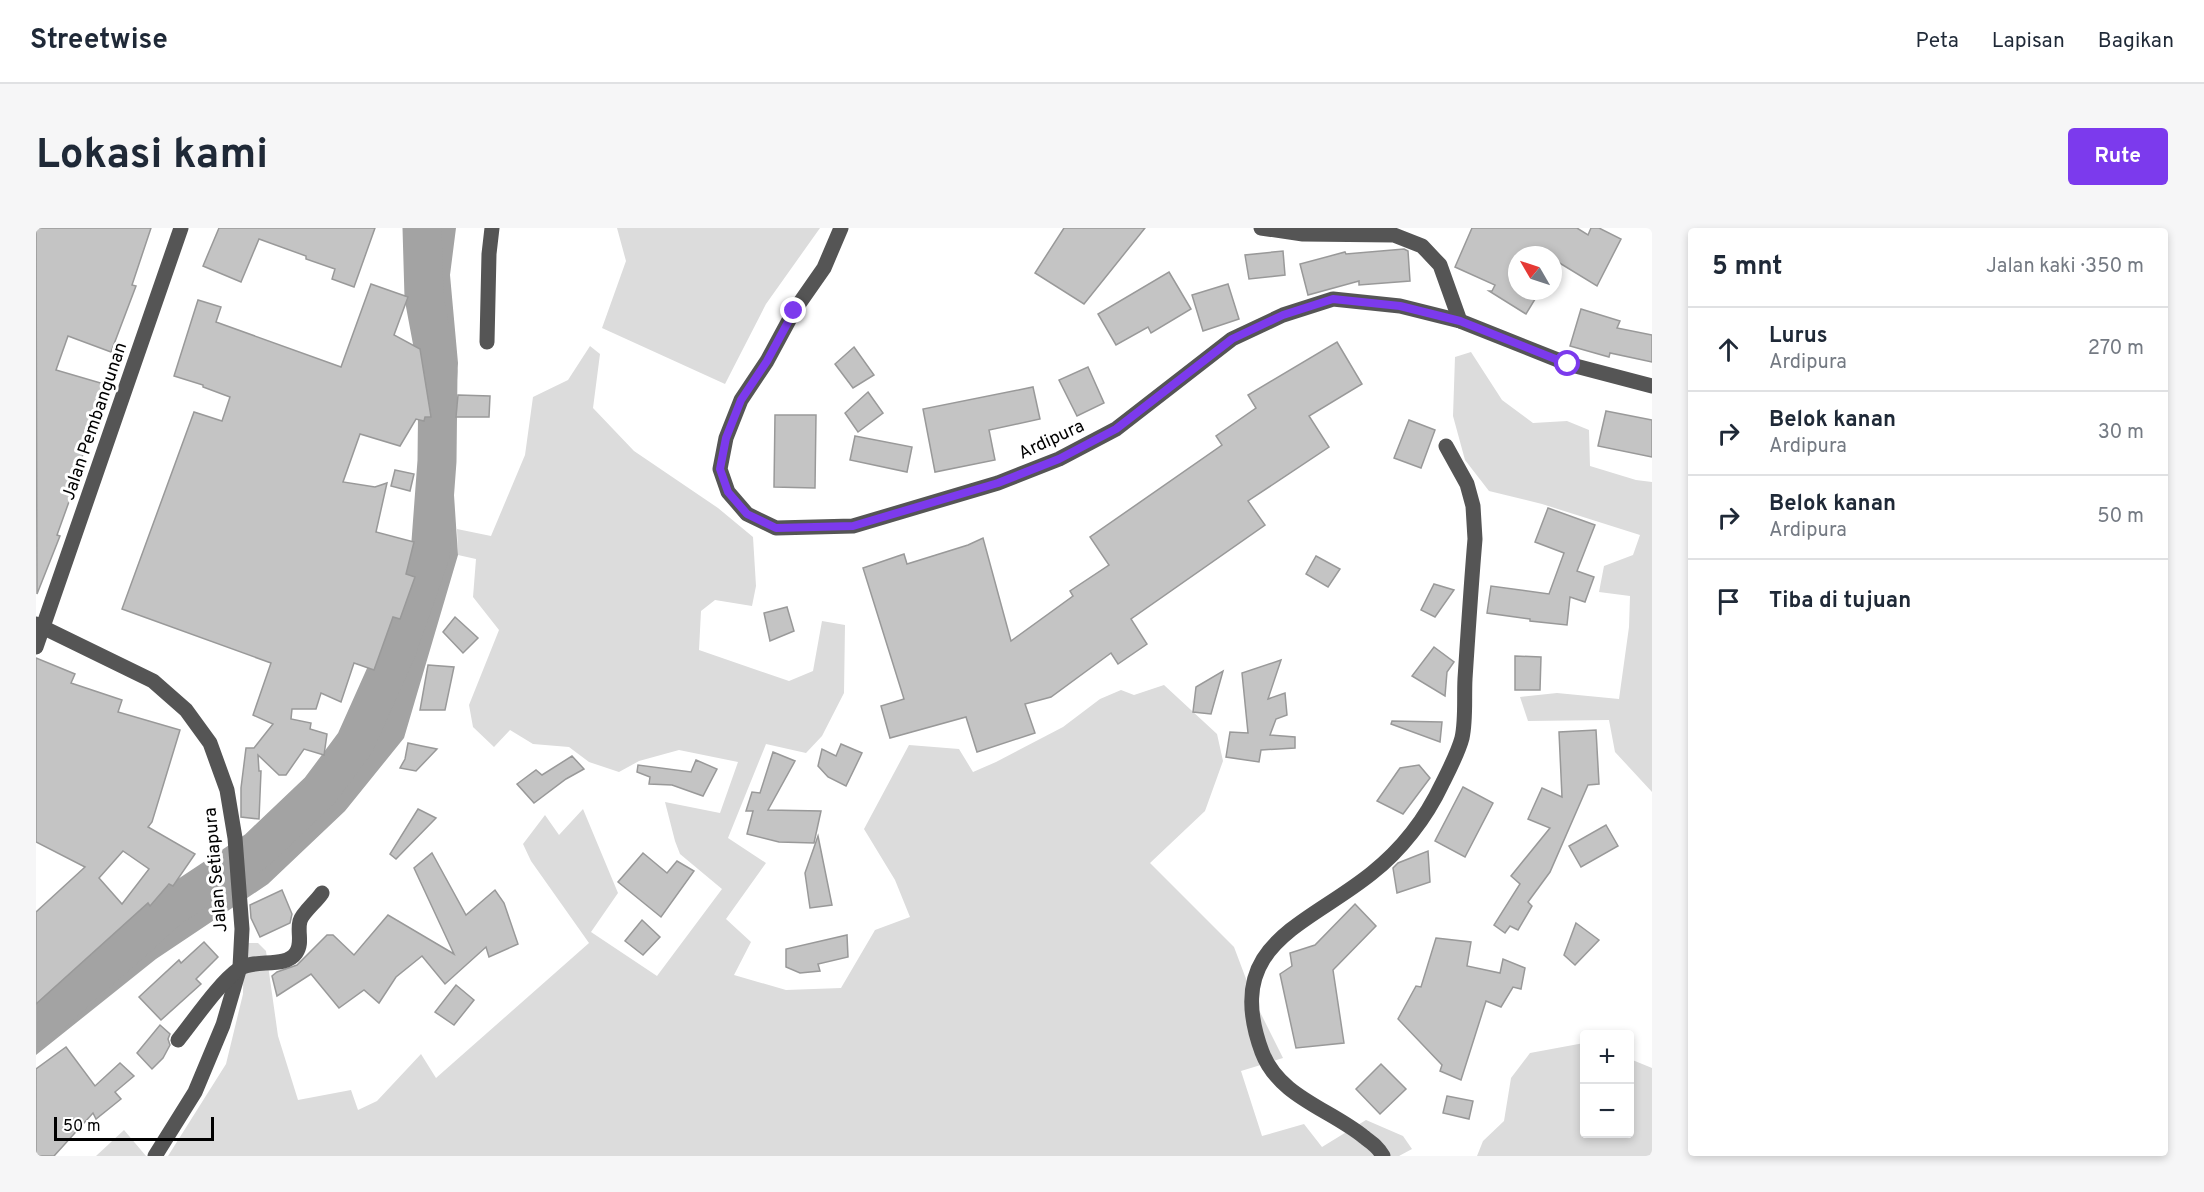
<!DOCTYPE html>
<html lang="id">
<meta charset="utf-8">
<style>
:root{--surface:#fff;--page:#f6f6f7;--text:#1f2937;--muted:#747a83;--line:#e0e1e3;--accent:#7c3aed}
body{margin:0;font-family:Overpass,sans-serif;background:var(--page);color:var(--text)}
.controls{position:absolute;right:18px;bottom:18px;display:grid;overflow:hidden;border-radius:6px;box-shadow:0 3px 9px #0003}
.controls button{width:54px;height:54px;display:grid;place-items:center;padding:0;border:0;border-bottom:2px solid var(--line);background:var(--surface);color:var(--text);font:30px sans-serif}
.compass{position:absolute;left:1472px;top:18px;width:54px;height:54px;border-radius:50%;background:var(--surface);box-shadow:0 3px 9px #0003;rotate:309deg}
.scale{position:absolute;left:18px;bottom:15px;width:160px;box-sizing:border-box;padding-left:6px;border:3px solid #000;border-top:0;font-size:16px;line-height:21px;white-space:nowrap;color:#000;-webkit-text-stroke:4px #fff;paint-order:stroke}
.stop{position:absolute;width:18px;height:18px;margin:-14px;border:4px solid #7c3aed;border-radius:50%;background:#fff}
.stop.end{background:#7c3aed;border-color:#fff;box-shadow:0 2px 6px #0008}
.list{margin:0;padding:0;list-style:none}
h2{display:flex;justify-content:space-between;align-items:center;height:78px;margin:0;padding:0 24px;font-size:26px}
h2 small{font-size:20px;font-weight:400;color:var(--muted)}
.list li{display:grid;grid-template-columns:39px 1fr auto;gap:18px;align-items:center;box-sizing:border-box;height:84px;padding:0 24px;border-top:2px solid var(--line)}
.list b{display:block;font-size:22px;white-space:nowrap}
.list p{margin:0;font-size:20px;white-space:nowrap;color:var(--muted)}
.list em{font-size:20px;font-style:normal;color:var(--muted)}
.icon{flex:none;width:33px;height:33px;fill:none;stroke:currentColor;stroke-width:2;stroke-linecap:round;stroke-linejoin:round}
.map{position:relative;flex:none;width:1616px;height:928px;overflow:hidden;border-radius:6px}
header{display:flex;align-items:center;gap:36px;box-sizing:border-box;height:84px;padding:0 30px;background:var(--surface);border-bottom:2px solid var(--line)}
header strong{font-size:28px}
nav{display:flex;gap:33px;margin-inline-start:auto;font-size:21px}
.intro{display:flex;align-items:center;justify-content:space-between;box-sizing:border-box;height:144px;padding:0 36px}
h1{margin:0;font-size:42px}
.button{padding:15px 27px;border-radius:6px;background:var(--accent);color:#fff;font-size:21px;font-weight:700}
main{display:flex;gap:36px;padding:0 36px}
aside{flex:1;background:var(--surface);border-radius:6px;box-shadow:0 3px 9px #0003}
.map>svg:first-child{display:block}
.green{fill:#dcdcdc}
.water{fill:#a3a3a3}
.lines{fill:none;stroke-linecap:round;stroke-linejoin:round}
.river{stroke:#a3a3a3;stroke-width:39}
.building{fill:#c4c4c4;stroke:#999;stroke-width:1.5;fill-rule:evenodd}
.minor{stroke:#555;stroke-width:15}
.route{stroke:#7c3aed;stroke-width:8}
.labels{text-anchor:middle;stroke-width:6;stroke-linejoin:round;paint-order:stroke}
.street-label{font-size:18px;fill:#000;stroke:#fff}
</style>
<header>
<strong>Streetwise</strong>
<nav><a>Peta</a><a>Lapisan</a><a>Bagikan</a></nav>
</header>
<div class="intro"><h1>Lokasi kami</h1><a class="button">Rute</a></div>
<main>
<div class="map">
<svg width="1616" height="928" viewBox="0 0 1616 928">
<rect width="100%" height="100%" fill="#fff"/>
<g class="green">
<path d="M 581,0 L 784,0 L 730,76 L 689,156 L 566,100 L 590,33 Z"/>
<path d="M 554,118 L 564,126 L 557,180 L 598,223 L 682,280 L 717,309 L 720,358 L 716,378 L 679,372 L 665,383 L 663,422 L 753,453 L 777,443 L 786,393 L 809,397 L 808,465 L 786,508 L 770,525 L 730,516 L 692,610 L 730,635 L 690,691 L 715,714 L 698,747 L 750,762 L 805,760 L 839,702 L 874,689 L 859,652 L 828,601 L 873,517 L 923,521 L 937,544 L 960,534 L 1027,499 L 1064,471 L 1085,462 L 1098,467 L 1128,457 L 1181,506 L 1187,533 L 1169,583 L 1114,635 L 1198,719 L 1218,772 L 1247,830 L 1205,843 L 1226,908 L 1268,896 L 1286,919 L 1330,892 L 1367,908 L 1376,921 L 1363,928 L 132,928 L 190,836 L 207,766 L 208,715 L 222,715 L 230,723 L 242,808 L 262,872 L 315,862 L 322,882 L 341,873 L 385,826 L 400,850 L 553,715 L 495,633 L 487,616 L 509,587 L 523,607 L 547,581 L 582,665 L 555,704 L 621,748 L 686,661 L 644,626 L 639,613 L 629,574 L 684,585 L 702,534 L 643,522 L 603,533 L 583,544 L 553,534 L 533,519 L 497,516 L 474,502 L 458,519 L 437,499 L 433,477 L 463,402 L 437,369 L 440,331 L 422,327 L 421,301 L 455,308 L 489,227 L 497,169 L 532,152 Z"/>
<path d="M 1435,124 L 1466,172 L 1497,195 L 1531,193 L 1553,202 L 1554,238 L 1600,252 L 1616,254 L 1616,564 L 1579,524 L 1573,492 L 1492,493 L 1484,469 L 1521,465 L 1583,471 L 1593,399 L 1594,368 L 1563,364 L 1568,338 L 1597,327 L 1604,307 L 1506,276 L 1453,263 L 1429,232 L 1417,188 L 1419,129 Z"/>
<path d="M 1548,815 L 1548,906 L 1594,906 L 1594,831 L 1616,840 L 1616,928 L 1441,928 L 1447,913 L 1468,893 L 1475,850 L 1494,825 Z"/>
<path d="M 88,902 L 110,928 L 60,928 Z"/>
</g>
<path class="water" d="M 392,0 L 420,0 L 414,47 L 422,135 L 416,237 L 422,327 L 368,510 L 309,583 L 232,656 L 120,731 L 0,827 L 0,796 L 103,711 L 188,656 L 297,556 L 362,462 L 390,379 L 402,310 L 406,261 L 406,131 L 394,50 Z"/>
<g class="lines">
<path class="river" d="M 0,799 L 135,679 L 221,622 L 284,562 L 319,515 L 361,421 L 394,327 L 401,233 L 402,144 L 388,69 L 386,0"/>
</g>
<g class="building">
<path d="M 0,0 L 115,0 L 96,57 L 100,58 L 75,124 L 32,108 L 20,142 L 68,156 L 48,221 L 49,221 L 36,256 L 39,257 L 21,307 L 24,308 L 1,366 Z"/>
<path d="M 183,0 L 339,0 L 318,59 L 296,51 L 299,41 L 270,31 L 270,28 L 223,11 L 205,54 L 167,38 Z"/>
<path d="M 1028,0 L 1109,0 L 1048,76 L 999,45 Z"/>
<path d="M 1436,0 L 1541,0 L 1552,7 L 1555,0 L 1563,0 L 1585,11 L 1561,58 L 1517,31 L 1517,27 L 1481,27 L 1481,63 L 1504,63 L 1490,86 L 1453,63 L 1456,63 L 1459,57 L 1419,39 Z"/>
<path d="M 1368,21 L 1372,23 L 1374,53 L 1323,57 L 1323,53 L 1272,67 L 1264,36 L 1309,24 L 1310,26 Z"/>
<path d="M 1247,23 L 1249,47 L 1213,51 L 1209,27 Z"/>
<path d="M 1133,44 L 1155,81 L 1115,105 L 1112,99 L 1080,117 L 1062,86 Z"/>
<path d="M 335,56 L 372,69 L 358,107 L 384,121 L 395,189 L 389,189 L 388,193 L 380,191 L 364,218 L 324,206 L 307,254 L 339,259 L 351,255 L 340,304 L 378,314 L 370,346 L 379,349 L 364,391 L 357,389 L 338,442 L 318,435 L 305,474 L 285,465 L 280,481 L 256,481 L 255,491 L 275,495 L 274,501 L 291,506 L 288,527 L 268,521 L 250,547 L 243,547 L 222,527 L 223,543 L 225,543 L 223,591 L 205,589 L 205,560 L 210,520 L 218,520 L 237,496 L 217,487 L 235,435 L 86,381 L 158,184 L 186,193 L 194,169 L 167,159 L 167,157 L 138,148 L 162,72 L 185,79 L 180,94 L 305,139 Z"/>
<path d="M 1192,56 L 1203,91 L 1167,103 L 1156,67 Z"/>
<path d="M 1545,81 L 1584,93 L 1581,100 L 1616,107 L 1616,134 L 1574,125 L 1573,129 L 1534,118 Z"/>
<path d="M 1301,114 L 1326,156 L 1273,188 L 1293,219 L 1212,273 L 1229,297 L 1095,391 L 1111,416 L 1082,436 L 1075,425 L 1015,469 L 989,476 L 999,505 L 941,524 L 930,489 L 854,510 L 845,478 L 868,471 L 827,340 L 868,326 L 871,336 L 932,317 L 947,310 L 975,413 L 1037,368 L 1034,363 L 1073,337 L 1054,309 L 1186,217 L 1180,208 L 1220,180 L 1212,167 Z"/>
<path d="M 818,119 L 838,147 L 817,160 L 799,136 Z"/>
<path d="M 1052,139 L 1068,175 L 1041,188 L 1023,152 Z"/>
<path d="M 997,159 L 1004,191 L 953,202 L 959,232 L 899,244 L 887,181 Z"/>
<path d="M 832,164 L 847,185 L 822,204 L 809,185 Z"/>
<path d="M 422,167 L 454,168 L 453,189 L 420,189 Z"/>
<path d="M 1570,183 L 1616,192 L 1616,229 L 1562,218 Z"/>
<path d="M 739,187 L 780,187 L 779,260 L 738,259 Z"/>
<path d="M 1373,192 L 1399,202 L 1385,240 L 1358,230 Z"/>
<path d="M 819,208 L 876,219 L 871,244 L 814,232 Z"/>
<path d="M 359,242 L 378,246 L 374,263 L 355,258 Z"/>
<path d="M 1512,280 L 1559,297 L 1541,343 L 1558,349 L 1549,374 L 1534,369 L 1531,397 L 1494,393 L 1494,391 L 1451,385 L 1455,358 L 1513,366 L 1528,325 L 1499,314 Z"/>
<path d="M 1280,328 L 1304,341 L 1292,359 L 1270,346 Z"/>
<path d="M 1398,356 L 1418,362 L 1399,389 L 1385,382 Z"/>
<path d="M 751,379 L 758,403 L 734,413 L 728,385 Z"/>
<path d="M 419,389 L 442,410 L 427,425 L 407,404 Z"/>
<path d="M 1398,419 L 1418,434 L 1411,444 L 1409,468 L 1376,448 Z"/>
<path d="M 1479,428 L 1505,429 L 1504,462 L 1479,462 Z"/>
<path d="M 0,430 L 39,446 L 35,455 L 86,472 L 82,484 L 144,502 L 116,594 L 112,599 L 159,626 L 137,658 L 133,656 L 114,678 L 112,675 L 0,776 L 0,684 L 49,639 L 0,614 ZM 87,623 L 113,641 L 86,676 L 63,650 Z"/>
<path d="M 1245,432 L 1232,471 L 1249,465 L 1251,487 L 1240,491 L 1234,507 L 1259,509 L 1259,520 L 1225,522 L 1223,534 L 1190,529 L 1194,504 L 1212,505 L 1206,445 Z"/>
<path d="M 392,437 L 418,439 L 409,482 L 384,482 Z"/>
<path d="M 1187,443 L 1175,486 L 1157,484 L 1160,459 Z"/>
<path d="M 1356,493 L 1406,494 L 1404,514 L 1355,496 Z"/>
<path d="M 1560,502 L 1563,556 L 1552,557 L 1514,644 L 1492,674 L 1496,678 L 1482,702 L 1474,698 L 1469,705 L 1458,697 L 1484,656 L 1475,648 L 1514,600 L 1492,591 L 1506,560 L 1526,569 L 1523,504 Z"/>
<path d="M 372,515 L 386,518 L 401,521 L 380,543 L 364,540 L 369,531 Z"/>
<path d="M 805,516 L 826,525 L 810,558 L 792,549 L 782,538 L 786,521 L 800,528 Z"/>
<path d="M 737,524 L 759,533 L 732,582 L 785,583 L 778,615 L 743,614 L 711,606 L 717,583 L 710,583 L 716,564 L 724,565 Z"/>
<path d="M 536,528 L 548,541 L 530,551 L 498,575 L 481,556 L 500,542 L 506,547 Z"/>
<path d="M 660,532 L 681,541 L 667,568 L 636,557 L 613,556 L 614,549 L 601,544 L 602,537 L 655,544 Z"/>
<path d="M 1383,537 L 1394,550 L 1367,586 L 1341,573 L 1364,540 Z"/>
<path d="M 1427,559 L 1457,575 L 1429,629 L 1399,613 Z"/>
<path d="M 382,581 L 400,590 L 360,631 L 354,626 Z"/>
<path d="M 1570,597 L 1582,618 L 1545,639 L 1533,618 Z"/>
<path d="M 782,608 L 796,677 L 774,680 L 769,645 Z"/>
<path d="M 1392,623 L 1394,654 L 1361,665 L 1357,640 L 1362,635 Z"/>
<path d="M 396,625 L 430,687 L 459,662 L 468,675 L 482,716 L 453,729 L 450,719 L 409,756 L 386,728 L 360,749 L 343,775 L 328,762 L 303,780 L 275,746 L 241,768 L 236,748 L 241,744 L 261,737 L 291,707 L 297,707 L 318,727 L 352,687 L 418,726 L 378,640 Z"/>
<path d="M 607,625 L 631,645 L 641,633 L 658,643 L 625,689 L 582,654 Z"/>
<path d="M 246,662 L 256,686 L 254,695 L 224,709 L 215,690 L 214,677 Z"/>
<path d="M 1319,676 L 1340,698 L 1297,742 L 1308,815 L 1260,820 L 1244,746 L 1256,738 L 1254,725 L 1279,717 Z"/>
<path d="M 606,692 L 624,709 L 607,727 L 589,713 Z"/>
<path d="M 1540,695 L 1563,712 L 1539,737 L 1528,727 Z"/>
<path d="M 811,707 L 812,729 L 782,736 L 784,743 L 764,745 L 750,739 L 750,721 Z"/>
<path d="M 1400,710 L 1435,714 L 1431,738 L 1464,745 L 1467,731 L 1489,740 L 1485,761 L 1477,759 L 1465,779 L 1450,773 L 1425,852 L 1404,843 L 1406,837 L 1362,791 L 1380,758 L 1385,759 Z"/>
<path d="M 168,714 L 182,729 L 160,751 L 165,756 L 125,792 L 103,769 L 143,732 L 145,735 Z"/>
<path d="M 420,757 L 438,772 L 418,797 L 399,784 Z"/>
<path d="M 124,797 L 134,806 L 132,811 L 134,817 L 127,830 L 116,841 L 101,825 Z"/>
<path d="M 30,819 L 59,858 L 84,835 L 98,848 L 79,864 L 85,871 L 60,891 L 57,885 L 18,928 L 0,928 L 0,841 Z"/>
<path d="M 1345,836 L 1370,861 L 1344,886 L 1320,861 Z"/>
<path d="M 1411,868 L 1437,873 L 1433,891 L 1407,885 Z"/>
</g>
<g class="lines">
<g class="minor">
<path d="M 805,0 L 788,40 L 758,83 L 731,133 L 705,172 L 690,210 L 684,241 L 692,264 L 711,286 L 740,300 L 817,298 L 962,255 L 1023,231 L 1080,201 L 1196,111 L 1247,87 L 1297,71 L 1364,78 L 1424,93 L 1532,136 L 1616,158"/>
<path d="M 1225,0 L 1267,6 L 1358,7 L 1386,18 L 1404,37 L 1424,93"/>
<path d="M 451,114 L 453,26 L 456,0"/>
<path d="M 0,396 L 117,453 L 150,482 L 174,515 L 191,562 L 199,610 L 206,701 L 204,739 L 187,797 L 159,864 L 119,928"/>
<path d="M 0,419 L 145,0"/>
<path d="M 142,812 C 159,791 183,755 203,741 C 218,730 249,741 260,725 C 267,715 261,704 264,693 C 266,685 280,674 286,665"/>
<path d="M 1347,928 C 1342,919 1336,915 1328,909 C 1294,881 1243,869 1226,824 C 1186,716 1269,699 1336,645 C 1365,622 1390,590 1406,556 C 1413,542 1422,525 1426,510 C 1430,492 1428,470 1429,451 C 1432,405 1435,358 1439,311 L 1437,278 L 1431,256 L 1410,218"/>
</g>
</g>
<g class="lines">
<path class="route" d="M 758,83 L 731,133 L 705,172 L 690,210 L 684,241 L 692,264 L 711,286 L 740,300 L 817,298 L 962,255 L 1023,231 L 1080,201 L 1196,111 L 1247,87 L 1297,71 L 1364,78 L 1424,93 L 1532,136"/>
</g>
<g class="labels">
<g class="street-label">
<text transform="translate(58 193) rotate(-71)" y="6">Jalan Pembangunan</text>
<text transform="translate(1015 211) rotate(-25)" y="6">Ardipura</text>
<text transform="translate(179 642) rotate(-95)" y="6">Jalan Setiapura</text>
</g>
</g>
</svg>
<div class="controls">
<button>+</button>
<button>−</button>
</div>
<svg class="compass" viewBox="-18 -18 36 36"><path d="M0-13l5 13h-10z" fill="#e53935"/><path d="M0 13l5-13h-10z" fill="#747a83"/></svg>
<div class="scale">50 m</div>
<div class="stop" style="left:1532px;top:136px"></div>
<div class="stop end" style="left:758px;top:83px"></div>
</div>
<aside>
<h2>5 mnt<small>Jalan kaki · 350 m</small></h2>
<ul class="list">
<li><svg class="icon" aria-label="ahead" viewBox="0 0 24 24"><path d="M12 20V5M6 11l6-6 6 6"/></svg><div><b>Lurus</b><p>Ardipura</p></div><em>270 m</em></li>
<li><svg class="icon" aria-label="right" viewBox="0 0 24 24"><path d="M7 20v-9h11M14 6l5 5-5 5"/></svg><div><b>Belok kanan</b><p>Ardipura</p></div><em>30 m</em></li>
<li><svg class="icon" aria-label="right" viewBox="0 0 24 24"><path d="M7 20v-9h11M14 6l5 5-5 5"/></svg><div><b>Belok kanan</b><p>Ardipura</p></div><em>50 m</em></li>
<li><svg class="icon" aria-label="arrive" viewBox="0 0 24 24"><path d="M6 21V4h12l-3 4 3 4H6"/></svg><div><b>Tiba di tujuan</b></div></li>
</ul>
</aside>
</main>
